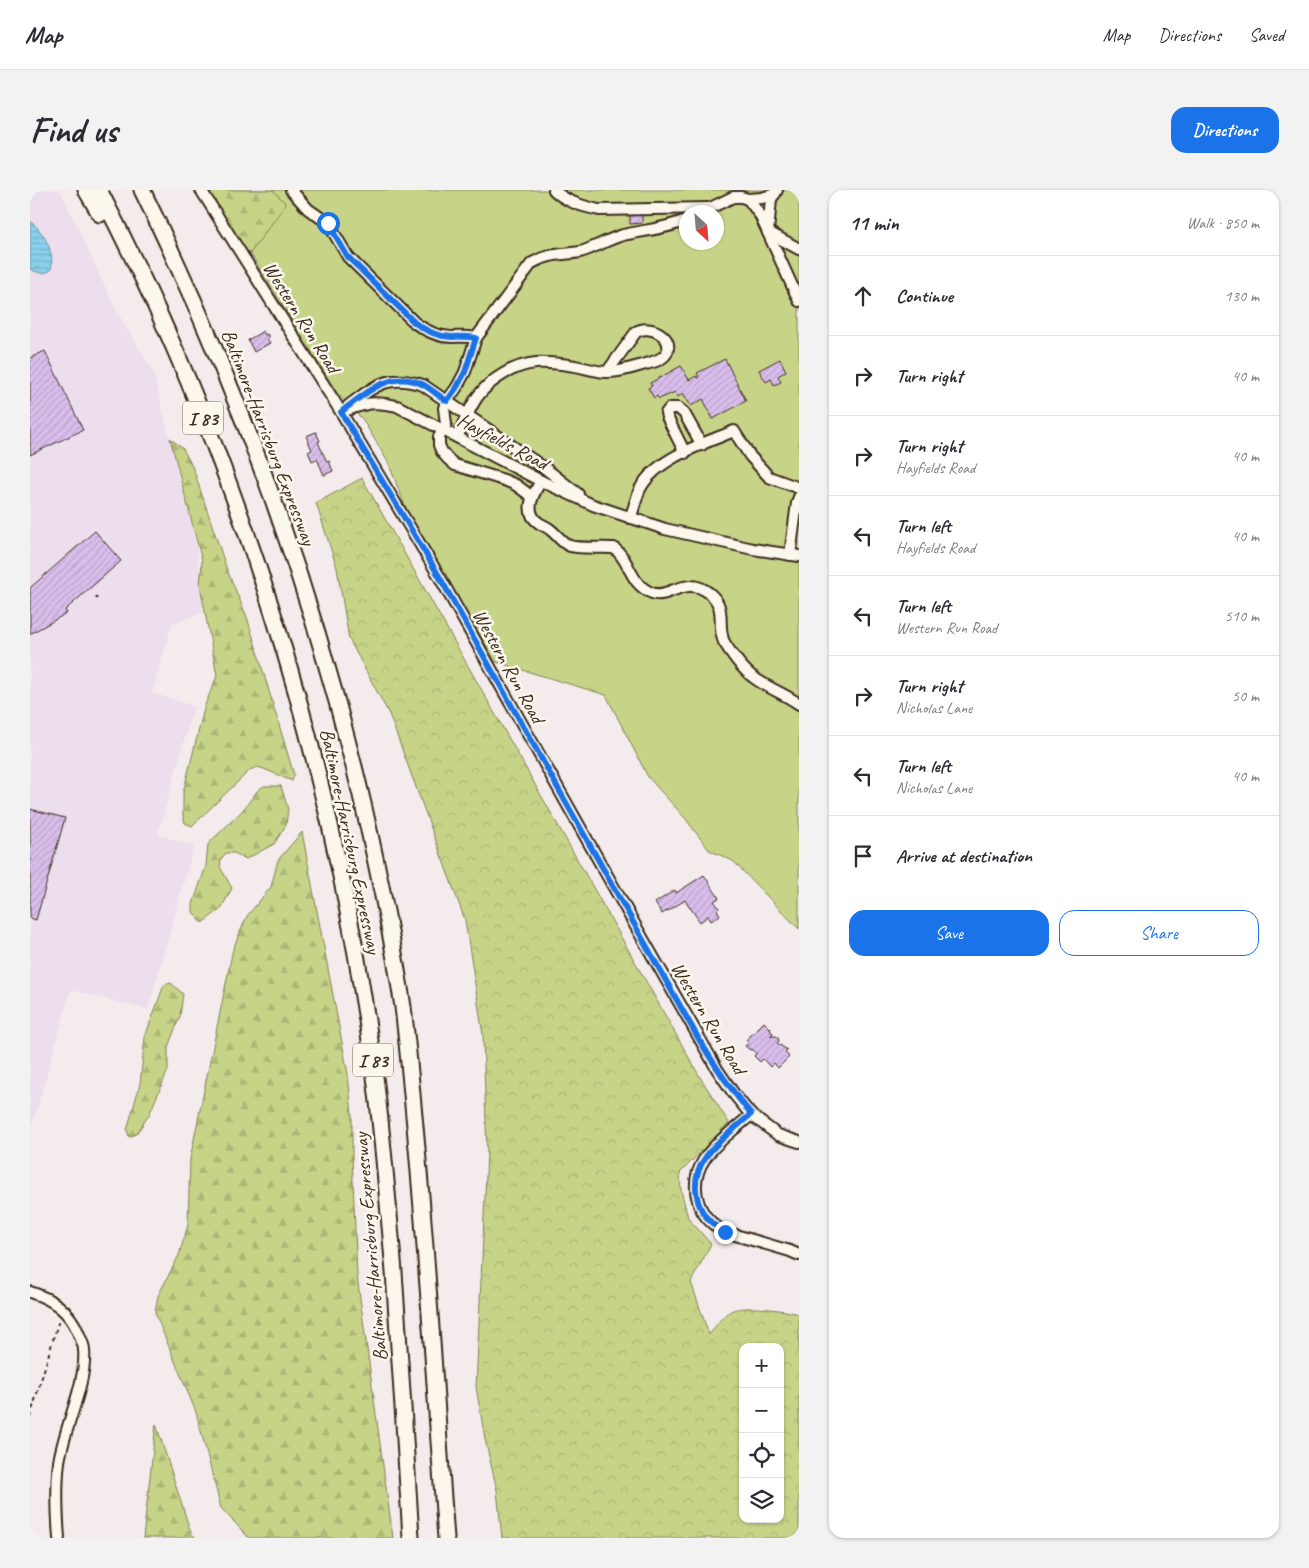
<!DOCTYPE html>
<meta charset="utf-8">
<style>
:root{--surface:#fff;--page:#f2f2f3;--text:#2b2b33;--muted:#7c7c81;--line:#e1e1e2;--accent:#1a73e8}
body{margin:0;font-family:Caveat,sans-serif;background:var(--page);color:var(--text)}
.controls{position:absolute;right:15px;bottom:15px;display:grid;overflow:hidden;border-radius:10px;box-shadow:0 1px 4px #0004}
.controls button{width:45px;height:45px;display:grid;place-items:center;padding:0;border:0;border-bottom:1px solid var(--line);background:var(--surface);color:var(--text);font:25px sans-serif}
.compass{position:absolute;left:649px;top:15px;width:45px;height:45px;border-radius:50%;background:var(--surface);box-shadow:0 1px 4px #0004;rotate:154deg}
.stop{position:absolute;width:15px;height:15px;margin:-11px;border:4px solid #1a73e8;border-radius:50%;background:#fff}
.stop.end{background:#1a73e8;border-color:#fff;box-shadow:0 1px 5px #0008}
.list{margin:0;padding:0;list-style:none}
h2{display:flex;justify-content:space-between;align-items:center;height:65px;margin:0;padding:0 20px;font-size:21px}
h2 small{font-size:16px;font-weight:400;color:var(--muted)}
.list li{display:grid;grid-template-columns:32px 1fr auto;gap:15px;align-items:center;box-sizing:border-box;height:80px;padding:0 20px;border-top:1px solid var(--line)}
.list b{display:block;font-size:19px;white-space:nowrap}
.list p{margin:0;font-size:16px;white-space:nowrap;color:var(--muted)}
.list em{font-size:16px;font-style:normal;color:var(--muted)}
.actions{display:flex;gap:10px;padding:15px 20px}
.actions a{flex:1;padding:11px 0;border:1px solid var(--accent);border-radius:15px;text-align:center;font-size:18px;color:var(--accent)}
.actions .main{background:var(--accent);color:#fff}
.icon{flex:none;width:28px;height:28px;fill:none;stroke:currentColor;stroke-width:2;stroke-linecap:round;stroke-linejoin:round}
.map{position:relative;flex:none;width:769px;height:1348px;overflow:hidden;border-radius:15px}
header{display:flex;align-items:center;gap:30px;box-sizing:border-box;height:70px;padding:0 25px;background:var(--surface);border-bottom:1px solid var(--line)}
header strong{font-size:24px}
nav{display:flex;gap:28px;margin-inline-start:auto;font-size:18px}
.intro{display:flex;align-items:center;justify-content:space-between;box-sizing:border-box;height:120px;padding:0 30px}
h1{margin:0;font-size:35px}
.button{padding:12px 22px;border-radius:15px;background:var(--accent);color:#fff;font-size:18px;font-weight:700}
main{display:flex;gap:30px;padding:0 30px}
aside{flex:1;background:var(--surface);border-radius:15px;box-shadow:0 1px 4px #0004}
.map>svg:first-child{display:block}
.built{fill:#ecdeec}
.grass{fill:#c7d488;stroke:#817f53;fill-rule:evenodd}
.forest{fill:url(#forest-firs);stroke:#817f53}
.park{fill:url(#park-crowns);stroke:#817f53;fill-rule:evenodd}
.water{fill:url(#water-rules);stroke:#6a8e9a}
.building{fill:url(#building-hatch);stroke:#3b2a1e}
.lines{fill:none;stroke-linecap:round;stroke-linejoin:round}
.minor-casing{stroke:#3b2a1e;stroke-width:14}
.highway-casing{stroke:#3b2a1e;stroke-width:19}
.path{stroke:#3b2a1e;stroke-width:2;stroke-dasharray:4 4;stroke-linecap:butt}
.minor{stroke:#fbf7ec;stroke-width:10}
.highway{stroke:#fbf7ec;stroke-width:15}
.route{stroke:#1a73e8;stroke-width:6}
.labels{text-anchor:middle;stroke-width:5;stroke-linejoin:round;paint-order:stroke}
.shield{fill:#fbf7ec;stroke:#75685c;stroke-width:1}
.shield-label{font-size:19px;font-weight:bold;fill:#3b2a1e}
.street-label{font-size:20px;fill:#3b2a1e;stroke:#fbf7ec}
</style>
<header>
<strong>Map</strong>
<nav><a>Map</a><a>Directions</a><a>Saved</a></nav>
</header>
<div class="intro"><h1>Find us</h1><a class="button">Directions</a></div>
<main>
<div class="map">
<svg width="769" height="1348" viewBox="0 0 769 1348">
<defs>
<pattern id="forest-firs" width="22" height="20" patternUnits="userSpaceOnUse" patternTransform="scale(1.25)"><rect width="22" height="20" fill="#c7d488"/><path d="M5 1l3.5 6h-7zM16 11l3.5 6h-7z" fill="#acb675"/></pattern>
<pattern id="park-crowns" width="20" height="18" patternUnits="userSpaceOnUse" patternTransform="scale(1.25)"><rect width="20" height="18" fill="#c7d488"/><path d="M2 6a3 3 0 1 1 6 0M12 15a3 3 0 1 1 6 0" fill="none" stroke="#acb675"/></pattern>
<pattern id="water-rules" width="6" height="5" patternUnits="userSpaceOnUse" patternTransform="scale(1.25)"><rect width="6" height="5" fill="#8ad0ec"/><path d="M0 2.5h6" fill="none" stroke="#78b3ca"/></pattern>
<pattern id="building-hatch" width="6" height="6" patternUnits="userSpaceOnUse" patternTransform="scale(1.25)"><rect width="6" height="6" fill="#d9beec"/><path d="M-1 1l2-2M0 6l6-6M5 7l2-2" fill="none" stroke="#bba3ca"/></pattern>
</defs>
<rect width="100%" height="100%" fill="#f4ecec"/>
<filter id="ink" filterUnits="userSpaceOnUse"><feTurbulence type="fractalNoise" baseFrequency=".02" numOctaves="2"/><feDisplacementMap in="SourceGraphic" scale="10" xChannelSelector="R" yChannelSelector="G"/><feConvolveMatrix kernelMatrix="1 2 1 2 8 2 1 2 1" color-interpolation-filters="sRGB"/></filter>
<g filter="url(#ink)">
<path class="built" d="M 0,0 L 30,0 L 86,120 L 123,181 L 167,359 L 173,423 L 142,434 L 122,503 L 164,516 L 128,645 L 164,656 L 118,820 L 41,800 L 0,944 Z"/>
<path class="grass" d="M 181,0 L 769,0 L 769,739 L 703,671 L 679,660 L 655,628 L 618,587 L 576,505 L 466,472 L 427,406 L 407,375 L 379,326 L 358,272 L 333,230 L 307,203 ZM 656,22 L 686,22 L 686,52 L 656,52 Z"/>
<g class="forest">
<path d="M 176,0 L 243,0 L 256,14 L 218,66 Z"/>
<path d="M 140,248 L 153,259 L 163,278 L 197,380 L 217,427 L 264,585 L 262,591 L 234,579 L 227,577 L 220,580 L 162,636 L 155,633 L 153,626 L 153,603 L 175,515 L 187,486 L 170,395 L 172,371 Z"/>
<path d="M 234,596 L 251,596 L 258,619 L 256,635 L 244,654 L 216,669 L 204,663 L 196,663 L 191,669 L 190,677 L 202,698 L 191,719 L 172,733 L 163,722 L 163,714 L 176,676 L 178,654 L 212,621 L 228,600 Z"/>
<path d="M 272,642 L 318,884 L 322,925 L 322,966 L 327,1086 L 363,1348 L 219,1348 L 191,1318 L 166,1222 L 125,1123 L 128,1106 L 149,1065 L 158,1035 L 160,969 L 203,759 L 217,726 L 241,697 L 248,670 Z"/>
<path d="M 141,793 L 153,804 L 150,826 L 138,857 L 138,880 L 119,925 L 106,944 L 99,947 L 97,940 L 110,894 L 115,847 L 134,795 Z"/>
<path d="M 126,1234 L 161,1343 L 166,1348 L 113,1348 Z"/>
</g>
<path class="park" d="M 332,288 L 670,887 L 699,933 L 650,983 L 651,1000 L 658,1028 L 681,1054 L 661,1092 L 679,1145 C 686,1136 692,1125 703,1120 C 716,1115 756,1120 769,1124 L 769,1348 L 472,1348 L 467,1300 L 455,1249 L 446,1197 L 457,963 L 453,845 L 435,730 L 359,524 L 319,449 L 307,378 L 286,313 ZM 713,1157 L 750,1157 L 750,1329 L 713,1329 Z"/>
<path class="water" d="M 0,31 C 14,42 25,62 21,80 C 14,85 8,83 0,79 Z"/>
<g class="building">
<path d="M 600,25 L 612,25 L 612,33 L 600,34 Z"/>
<path d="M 233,141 L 235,145 L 237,144 L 239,147 L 237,148 L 240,153 L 224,162 L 218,150 Z"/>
<path d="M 15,161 L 53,240 L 0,265 L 0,168 Z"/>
<path d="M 695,169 L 716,211 L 683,229 L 673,209 L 661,216 L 653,203 L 648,207 L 645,202 L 629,209 L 627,206 L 624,208 L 618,198 L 622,196 L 620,193 L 651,176 L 659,190 L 666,186 L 667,188 L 669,187 L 667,183 Z"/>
<path d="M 750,169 L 756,181 L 748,186 L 751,192 L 744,195 L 741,189 L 736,192 L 729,180 Z"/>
<path d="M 286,242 L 290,251 L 288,252 L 297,272 L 299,271 L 303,281 L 294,285 L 287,269 L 282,271 L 278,262 L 282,260 L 276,246 Z"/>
<path d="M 65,341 L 91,371 L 35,420 L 37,423 L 0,444 L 0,398 Z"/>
<path d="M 0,619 L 35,628 L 6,730 L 0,728 Z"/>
<path d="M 674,685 L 689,708 L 684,711 L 689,718 L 687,720 L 690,725 L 681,731 L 678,726 L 670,732 L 655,710 L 638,721 L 638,720 L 632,724 L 625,713 L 643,701 L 645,700 L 646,703 Z"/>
<path d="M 734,832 L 741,839 L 740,840 L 743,843 L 740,846 L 746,846 L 748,848 L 749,851 L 747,853 L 757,860 L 755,862 L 759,867 L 748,878 L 744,873 L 740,877 L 733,869 L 730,872 L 724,866 L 726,863 L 722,859 L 720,860 L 715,856 L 719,853 L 716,850 Z"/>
</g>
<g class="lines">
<g class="minor-casing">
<g id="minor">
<path d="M 171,0 L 311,222 L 409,386 L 605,735 L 687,879 L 704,904 L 721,925 L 748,945 L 769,952"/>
<path d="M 261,0 L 278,19 L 298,33 L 318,67 L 385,133 C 396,141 408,147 422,147 C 432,147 436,146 446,148"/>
<path d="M 524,0 C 536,12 552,16 569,20 L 678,18"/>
<path d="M 747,0 L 741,9 L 738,42 L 769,59"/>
<path d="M 718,9 L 732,8 L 745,4"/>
<path d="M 672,22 L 703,7 L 711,7 L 718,9 L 730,25 L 769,111"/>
<path d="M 318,216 C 346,195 357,184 393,195 L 516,279 L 548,304"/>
<path d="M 311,222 C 334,214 341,210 367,216 L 511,291 L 563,315 L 635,339 L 723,359 L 769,366"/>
<path d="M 427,247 C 434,234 439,218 448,206 C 461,189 484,175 506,173 C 519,172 532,174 545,176 C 555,178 564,181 575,182 C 587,183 601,178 612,175 C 620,173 631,171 636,164 C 646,148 620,133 606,142 L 577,182"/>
<path d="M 655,263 L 637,227 L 636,223 L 640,218 L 648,218 L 654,223 L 672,255"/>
<path d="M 511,291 C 503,304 493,322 509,333 C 514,336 518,337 522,341 C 528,346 533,354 540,356 C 551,359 572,357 584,358 C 601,371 599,394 622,403 C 638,410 656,384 679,403 C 698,418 686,434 694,452 C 700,462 713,480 723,487 C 737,498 754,503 769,514"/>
<path d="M 501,306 L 486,295 L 474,290 L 425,275 L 418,269 L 412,262 L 409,255 L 409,247 L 416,234 L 414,218 L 417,211 L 427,197 L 435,182 L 446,148 L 502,73 C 519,63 532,65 550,62 C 565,58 578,49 593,45 C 615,40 636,39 656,30"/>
<path d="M 600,328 C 604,319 606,308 610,299 C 626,268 673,254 704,241 L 720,266 L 739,287 L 769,298"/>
<path d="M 760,365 L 767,313 L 769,307"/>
<path d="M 721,925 C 695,948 656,970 668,1011 C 672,1025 682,1035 695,1042 L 760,1061 L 769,1065"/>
<path d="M 0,1102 C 22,1109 39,1120 48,1142 C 50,1148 54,1154 54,1160 C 57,1193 34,1238 29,1272 C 26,1297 27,1322 29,1348"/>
</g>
</g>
<g class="highway-casing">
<g id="highway">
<path d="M 56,0 L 70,24"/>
<path d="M 69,0 C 211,273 303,575 344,879 C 353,947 358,1014 364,1082 C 370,1171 376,1259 381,1348"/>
<path d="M 112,0 C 209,198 284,403 334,618 C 349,684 363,751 373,817 C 377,850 380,882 383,915 C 397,1059 405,1204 416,1348"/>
</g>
</g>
<g class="path">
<path d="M 66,409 L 67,406"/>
<path d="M 0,1227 L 29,1130"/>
</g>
<use href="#minor" class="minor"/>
<use href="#highway" class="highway"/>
</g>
</g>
<g class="lines" filter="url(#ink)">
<path class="route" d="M 298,33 L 318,67 L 385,133 C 396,141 408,147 422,147 C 432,147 436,146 446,148 L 435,182 L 427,197 L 417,211 C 409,206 402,200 394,195 C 362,178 335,203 311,222 L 409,386 L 667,846 C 683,873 701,900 721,924 C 695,948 656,970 668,1011 C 672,1025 682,1035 695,1042"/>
</g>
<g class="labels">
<g class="shield">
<rect x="153" y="211.5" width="40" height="33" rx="4"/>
<rect x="323" y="853.5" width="40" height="33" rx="4"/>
</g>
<g class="shield-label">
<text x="173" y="235">I 83</text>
<text x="343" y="877">I 83</text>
</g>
<g class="street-label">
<text transform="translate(272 127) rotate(58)" y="7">Western Run Road</text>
<text transform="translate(239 247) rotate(69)" y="7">Baltimore-Harrisburg Expressway</text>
<text transform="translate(473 251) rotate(28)" y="7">Hayfields Road</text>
<text transform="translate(479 476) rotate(61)" y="7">Western Run Road</text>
<text transform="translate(321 651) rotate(78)" y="7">Baltimore-Harrisburg Expressway</text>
<text transform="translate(679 828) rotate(59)" y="7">Western Run Road</text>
<text transform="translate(340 1057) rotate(-95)" y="7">Baltimore-Harrisburg Expressway</text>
</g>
</g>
</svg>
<div class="controls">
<button>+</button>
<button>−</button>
<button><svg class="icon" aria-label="locate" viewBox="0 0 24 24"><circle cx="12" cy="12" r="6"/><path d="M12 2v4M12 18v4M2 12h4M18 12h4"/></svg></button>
<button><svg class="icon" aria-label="layers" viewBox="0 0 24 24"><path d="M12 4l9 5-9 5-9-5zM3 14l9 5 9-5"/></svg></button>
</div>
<svg class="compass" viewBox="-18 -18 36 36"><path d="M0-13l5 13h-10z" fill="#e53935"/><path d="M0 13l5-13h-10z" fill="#7c7c81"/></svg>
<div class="stop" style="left:298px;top:33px"></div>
<div class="stop end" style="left:695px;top:1042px"></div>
</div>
<aside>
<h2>11 min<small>Walk · 850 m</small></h2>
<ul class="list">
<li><svg class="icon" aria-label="ahead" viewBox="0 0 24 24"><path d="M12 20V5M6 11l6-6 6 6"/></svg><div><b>Continue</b></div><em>130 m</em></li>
<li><svg class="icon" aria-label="right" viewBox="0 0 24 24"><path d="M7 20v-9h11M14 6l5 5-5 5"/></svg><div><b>Turn right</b></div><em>40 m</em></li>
<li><svg class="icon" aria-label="right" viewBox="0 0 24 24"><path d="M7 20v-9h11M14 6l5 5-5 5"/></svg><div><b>Turn right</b><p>Hayfields Road</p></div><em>40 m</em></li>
<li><svg class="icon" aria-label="left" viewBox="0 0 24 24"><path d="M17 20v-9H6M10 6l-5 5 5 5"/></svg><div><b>Turn left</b><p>Hayfields Road</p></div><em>40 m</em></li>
<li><svg class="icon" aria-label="left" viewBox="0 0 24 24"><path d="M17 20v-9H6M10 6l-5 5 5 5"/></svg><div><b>Turn left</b><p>Western Run Road</p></div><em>510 m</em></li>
<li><svg class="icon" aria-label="right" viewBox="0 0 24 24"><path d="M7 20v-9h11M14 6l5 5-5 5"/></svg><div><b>Turn right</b><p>Nicholas Lane</p></div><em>50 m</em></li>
<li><svg class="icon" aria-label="left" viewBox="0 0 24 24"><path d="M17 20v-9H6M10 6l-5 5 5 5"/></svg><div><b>Turn left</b><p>Nicholas Lane</p></div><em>40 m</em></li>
<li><svg class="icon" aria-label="arrive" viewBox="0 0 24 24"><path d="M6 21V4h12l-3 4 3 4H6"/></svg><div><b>Arrive at destination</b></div></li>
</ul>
<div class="actions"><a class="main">Save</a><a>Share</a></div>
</aside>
</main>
